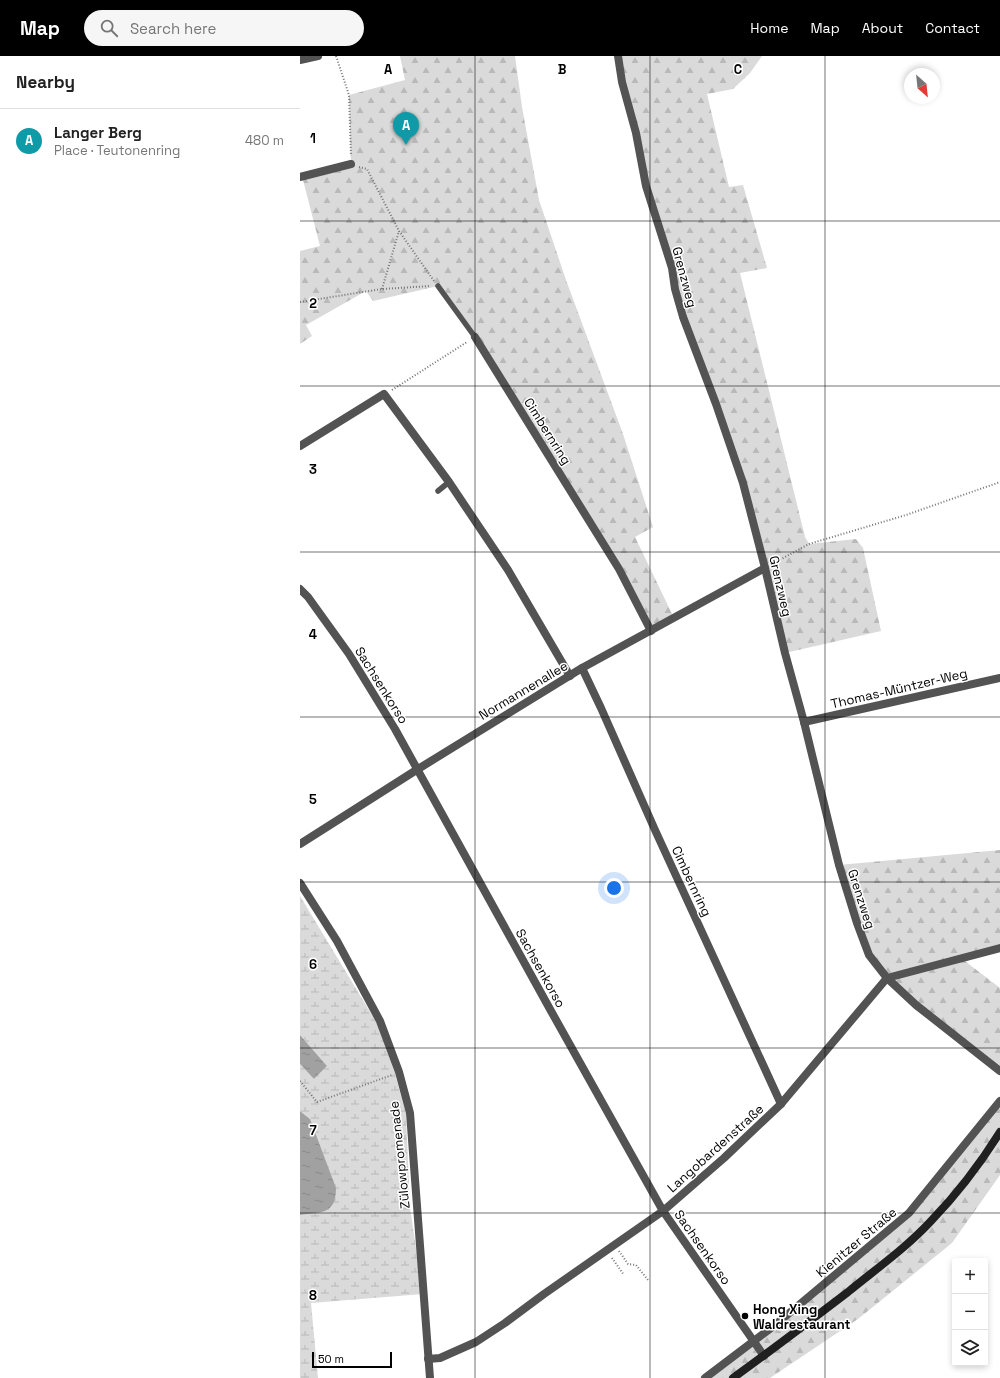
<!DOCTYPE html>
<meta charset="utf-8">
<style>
:root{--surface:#fff;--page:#f6f6f6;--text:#222;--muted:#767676;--line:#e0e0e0;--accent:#000}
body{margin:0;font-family:"Space Grotesk",sans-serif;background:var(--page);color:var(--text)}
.controls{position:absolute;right:12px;bottom:12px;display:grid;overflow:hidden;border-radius:4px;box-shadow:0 2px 6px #0003}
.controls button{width:36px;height:36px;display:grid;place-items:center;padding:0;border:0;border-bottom:1px solid var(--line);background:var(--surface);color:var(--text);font:20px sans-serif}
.compass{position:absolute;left:604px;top:12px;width:36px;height:36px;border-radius:50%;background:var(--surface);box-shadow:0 2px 6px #0003;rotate:153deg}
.scale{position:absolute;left:12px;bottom:10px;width:80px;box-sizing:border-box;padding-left:4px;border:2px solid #000;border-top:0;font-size:11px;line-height:14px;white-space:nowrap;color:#000;-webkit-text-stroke:3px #fff;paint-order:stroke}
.you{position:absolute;left:314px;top:832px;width:14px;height:14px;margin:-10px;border:3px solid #fff;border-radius:50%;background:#1a73e8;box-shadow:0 0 0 6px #1a73e833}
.badge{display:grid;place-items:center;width:26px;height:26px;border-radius:50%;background:var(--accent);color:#fff;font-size:13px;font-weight:700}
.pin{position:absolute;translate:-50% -33px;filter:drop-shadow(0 1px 2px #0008)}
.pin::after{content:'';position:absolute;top:21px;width:14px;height:12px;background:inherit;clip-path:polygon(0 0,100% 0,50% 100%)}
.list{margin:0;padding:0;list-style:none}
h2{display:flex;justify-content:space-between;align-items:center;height:52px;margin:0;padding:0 16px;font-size:17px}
h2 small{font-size:13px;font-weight:400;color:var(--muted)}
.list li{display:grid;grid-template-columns:26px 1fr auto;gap:12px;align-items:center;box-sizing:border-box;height:64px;padding:0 16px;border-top:1px solid var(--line)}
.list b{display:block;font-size:15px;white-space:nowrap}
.list p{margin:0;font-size:13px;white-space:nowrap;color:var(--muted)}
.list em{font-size:13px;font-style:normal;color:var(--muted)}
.icon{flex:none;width:22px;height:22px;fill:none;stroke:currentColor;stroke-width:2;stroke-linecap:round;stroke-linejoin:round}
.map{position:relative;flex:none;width:700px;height:1322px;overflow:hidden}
header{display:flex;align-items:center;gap:24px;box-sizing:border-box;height:56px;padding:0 20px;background:var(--accent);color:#fff}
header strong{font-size:19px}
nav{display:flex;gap:22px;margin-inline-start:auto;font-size:14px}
.search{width:280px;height:36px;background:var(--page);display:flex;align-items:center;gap:10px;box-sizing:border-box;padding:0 14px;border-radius:22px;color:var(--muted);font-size:15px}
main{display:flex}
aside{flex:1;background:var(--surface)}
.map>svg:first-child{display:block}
.forest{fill:url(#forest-firs)}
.wetland{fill:url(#wetland-marsh)}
.water{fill:url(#water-ripples)}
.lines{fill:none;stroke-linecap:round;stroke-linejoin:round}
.path{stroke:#757575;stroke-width:2;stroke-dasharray:1 2;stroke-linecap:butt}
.lane{stroke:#535353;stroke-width:5.5}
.street{stroke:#535353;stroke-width:8}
.secondary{stroke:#202020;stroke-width:8}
.grid{fill:none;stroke:#000;stroke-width:1;stroke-opacity:0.55}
.poi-dot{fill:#000;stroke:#fff;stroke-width:1.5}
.labels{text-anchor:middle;stroke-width:3;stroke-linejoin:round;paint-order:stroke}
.street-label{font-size:13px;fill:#000;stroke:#fff}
.poi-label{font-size:13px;font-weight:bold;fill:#000;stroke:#fff;text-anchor:start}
.grid-label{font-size:13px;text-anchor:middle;font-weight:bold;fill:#000;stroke:#fff;stroke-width:3;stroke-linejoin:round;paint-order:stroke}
</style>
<header>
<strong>Map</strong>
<div class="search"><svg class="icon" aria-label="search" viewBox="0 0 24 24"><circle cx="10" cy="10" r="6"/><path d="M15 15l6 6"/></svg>Search here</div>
<nav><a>Home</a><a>Map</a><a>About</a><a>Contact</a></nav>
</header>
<main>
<aside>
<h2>Nearby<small></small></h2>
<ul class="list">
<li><span class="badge" style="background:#0f9aa8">A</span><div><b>Langer Berg</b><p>Place · Teutonenring</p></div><em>480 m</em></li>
</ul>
</aside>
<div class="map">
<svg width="700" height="1322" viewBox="0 0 700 1322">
<defs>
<pattern id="forest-firs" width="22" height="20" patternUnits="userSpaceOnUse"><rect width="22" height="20" fill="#dadada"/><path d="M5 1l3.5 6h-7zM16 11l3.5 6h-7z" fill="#b9b9b9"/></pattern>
<pattern id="wetland-marsh" width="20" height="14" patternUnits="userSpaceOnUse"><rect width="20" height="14" fill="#dadada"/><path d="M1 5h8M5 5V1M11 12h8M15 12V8" fill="none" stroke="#b9b9b9"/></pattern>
<pattern id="water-ripples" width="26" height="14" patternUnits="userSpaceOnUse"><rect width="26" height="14" fill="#a1a1a1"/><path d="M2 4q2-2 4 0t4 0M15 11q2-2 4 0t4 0" fill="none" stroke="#898989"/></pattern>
</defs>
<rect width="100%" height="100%" fill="#fff"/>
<g class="forest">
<path d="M 100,0 L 215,0 L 222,51 L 239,144 L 266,224 L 323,378 L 353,471 L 335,481 L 374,562 L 351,575 L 319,513 L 182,291 L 138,230 L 73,245 L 66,235 L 6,269 L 12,280 L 0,288 L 0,195 L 20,190 L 2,120 L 51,108 L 49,39 L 105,24 Z"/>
<path d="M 318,0 L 462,0 L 450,17 L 433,33 L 407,38 L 429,131 L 443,129 L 467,212 L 440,217 L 505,481 L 509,488 L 556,483 L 563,492 L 581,575 L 485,597 L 443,427 L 383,261 L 346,130 Z"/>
<path d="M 700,794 L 700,892 L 661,902 L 700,932 L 700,1015 L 616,949 L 569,899 L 539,809 Z"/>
<path d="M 700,1045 L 700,1119 L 652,1187 L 558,1263 L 470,1322 L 406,1322 L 609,1157 Z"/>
</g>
<path class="wetland" d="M 0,840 L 78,969 L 95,1018 L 106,1058 L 110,1152 L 123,1238 L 11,1247 L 18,1322 L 0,1322 L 0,1159 L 25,1155 L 10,1063 L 0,1055 L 0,1008 L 14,1023 L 27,1010 L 0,979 Z"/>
<g class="water">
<path d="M 0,979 L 27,1010 L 14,1023 L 0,1008 Z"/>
<path d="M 0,1055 L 10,1063 L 36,1132 C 36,1159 21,1156 0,1159 Z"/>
</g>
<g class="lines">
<g class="path">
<path d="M 36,0 L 49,39 L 51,100"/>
<path d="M 59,111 L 67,113 L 99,175 L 134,225"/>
<path d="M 82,233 L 99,175"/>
<path d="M 0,246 L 82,233 L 130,230"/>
<path d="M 92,334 L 167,286"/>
<path d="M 472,508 L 509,488 L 606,459 L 700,426"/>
<path d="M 0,1025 L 17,1046 L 92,1019"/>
<path d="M 319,1195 L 328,1208 L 336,1209 L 348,1224"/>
<path d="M 312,1202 L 324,1219"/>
</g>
<g class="lane">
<path d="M 138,230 L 175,281"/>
<path d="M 138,435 L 149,426"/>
</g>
<g class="street">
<path d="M 318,0 L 322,26 L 336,77 L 346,130 L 372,212 L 375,233 L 383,261 L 416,348 L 443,427 L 465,512 L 485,597 L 504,666 L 539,809 L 557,867 L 569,899 L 587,922 L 616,949 L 700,1015"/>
<path d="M 0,4 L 18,0"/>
<path d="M 0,121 L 51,108"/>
<path d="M 175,281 L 319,513 L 351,575"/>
<path d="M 0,390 L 84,338 L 149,426 L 208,514 L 270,620"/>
<path d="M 0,533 L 8,541 L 49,598 L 95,673 L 251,955 L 363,1155 L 464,1300"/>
<path d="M 282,612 L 301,652 L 355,774 L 481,1048"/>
<path d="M 504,666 L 700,622"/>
<path d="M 0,788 L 118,713 L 282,612 L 465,512"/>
<path d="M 0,827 L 37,885 L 80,965 L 99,1016 L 110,1057 L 130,1322"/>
<path d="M 128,1303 L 140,1302 L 176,1286 L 205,1267 L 244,1238 L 363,1155 L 424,1102 L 481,1048 L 587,922 L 700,892"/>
<path d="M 405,1322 L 475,1269 L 609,1157 L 700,1045"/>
</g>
<path class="secondary" d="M 433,1322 C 472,1294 510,1265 548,1236 C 576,1213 606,1192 631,1165 C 657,1138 680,1108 700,1076"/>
</g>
<path class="grid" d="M 175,0 L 175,1322M 350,0 L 350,1322M 525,0 L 525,1322M 0,165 L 700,165M 0,330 L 700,330M 0,496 L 700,496M 0,661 L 700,661M 0,826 L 700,826M 0,992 L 700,992M 0,1157 L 700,1157"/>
<circle class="poi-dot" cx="445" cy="1260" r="4"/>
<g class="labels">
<g class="street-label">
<text transform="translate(385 221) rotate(75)" y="5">Grenzweg</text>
<text transform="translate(248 375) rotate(58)" y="5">Cimbernring</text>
<text transform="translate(481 530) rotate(77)" y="5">Grenzweg</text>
<text transform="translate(82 629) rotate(58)" y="5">Sachsenkorso</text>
<text transform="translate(599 632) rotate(-13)" y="5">Thomas-Müntzer-Weg</text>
<text transform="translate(223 634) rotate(-31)" y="5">Normannenallee</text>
<text transform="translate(392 825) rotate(65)" y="5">Cimbernring</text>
<text transform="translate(562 843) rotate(72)" y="5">Grenzweg</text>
<text transform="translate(241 912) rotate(61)" y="5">Sachsenkorso</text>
<text transform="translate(415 1092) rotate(-42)" y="5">Langobardenstraße</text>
<text transform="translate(99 1099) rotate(-96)" y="5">Zülowpromenade</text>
<text transform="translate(556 1186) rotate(-40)" y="5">Kienitzer Straße</text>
<text transform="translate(403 1191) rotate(55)" y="5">Sachsenkorso</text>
</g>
<g class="poi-label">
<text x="453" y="1258">Hong Xing<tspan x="453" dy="15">Waldrestaurant</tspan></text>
</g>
</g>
<g class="grid-label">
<text x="88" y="18">A</text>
<text x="262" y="18">B</text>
<text x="438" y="18">C</text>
<text x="13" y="87">1</text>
<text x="13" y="252">2</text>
<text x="13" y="418">3</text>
<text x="13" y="583">4</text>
<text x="13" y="748">5</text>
<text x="13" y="913">6</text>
<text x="13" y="1079">7</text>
<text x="13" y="1244">8</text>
</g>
</svg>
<div class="controls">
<button>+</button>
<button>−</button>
<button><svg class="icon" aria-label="layers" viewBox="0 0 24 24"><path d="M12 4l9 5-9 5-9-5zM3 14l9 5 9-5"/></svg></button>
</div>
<svg class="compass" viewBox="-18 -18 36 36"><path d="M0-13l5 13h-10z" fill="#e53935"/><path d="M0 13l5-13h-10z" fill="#767676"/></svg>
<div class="scale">50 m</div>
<div class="you"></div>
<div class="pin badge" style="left:106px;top:89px;background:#0f9aa8">A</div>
</div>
</main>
